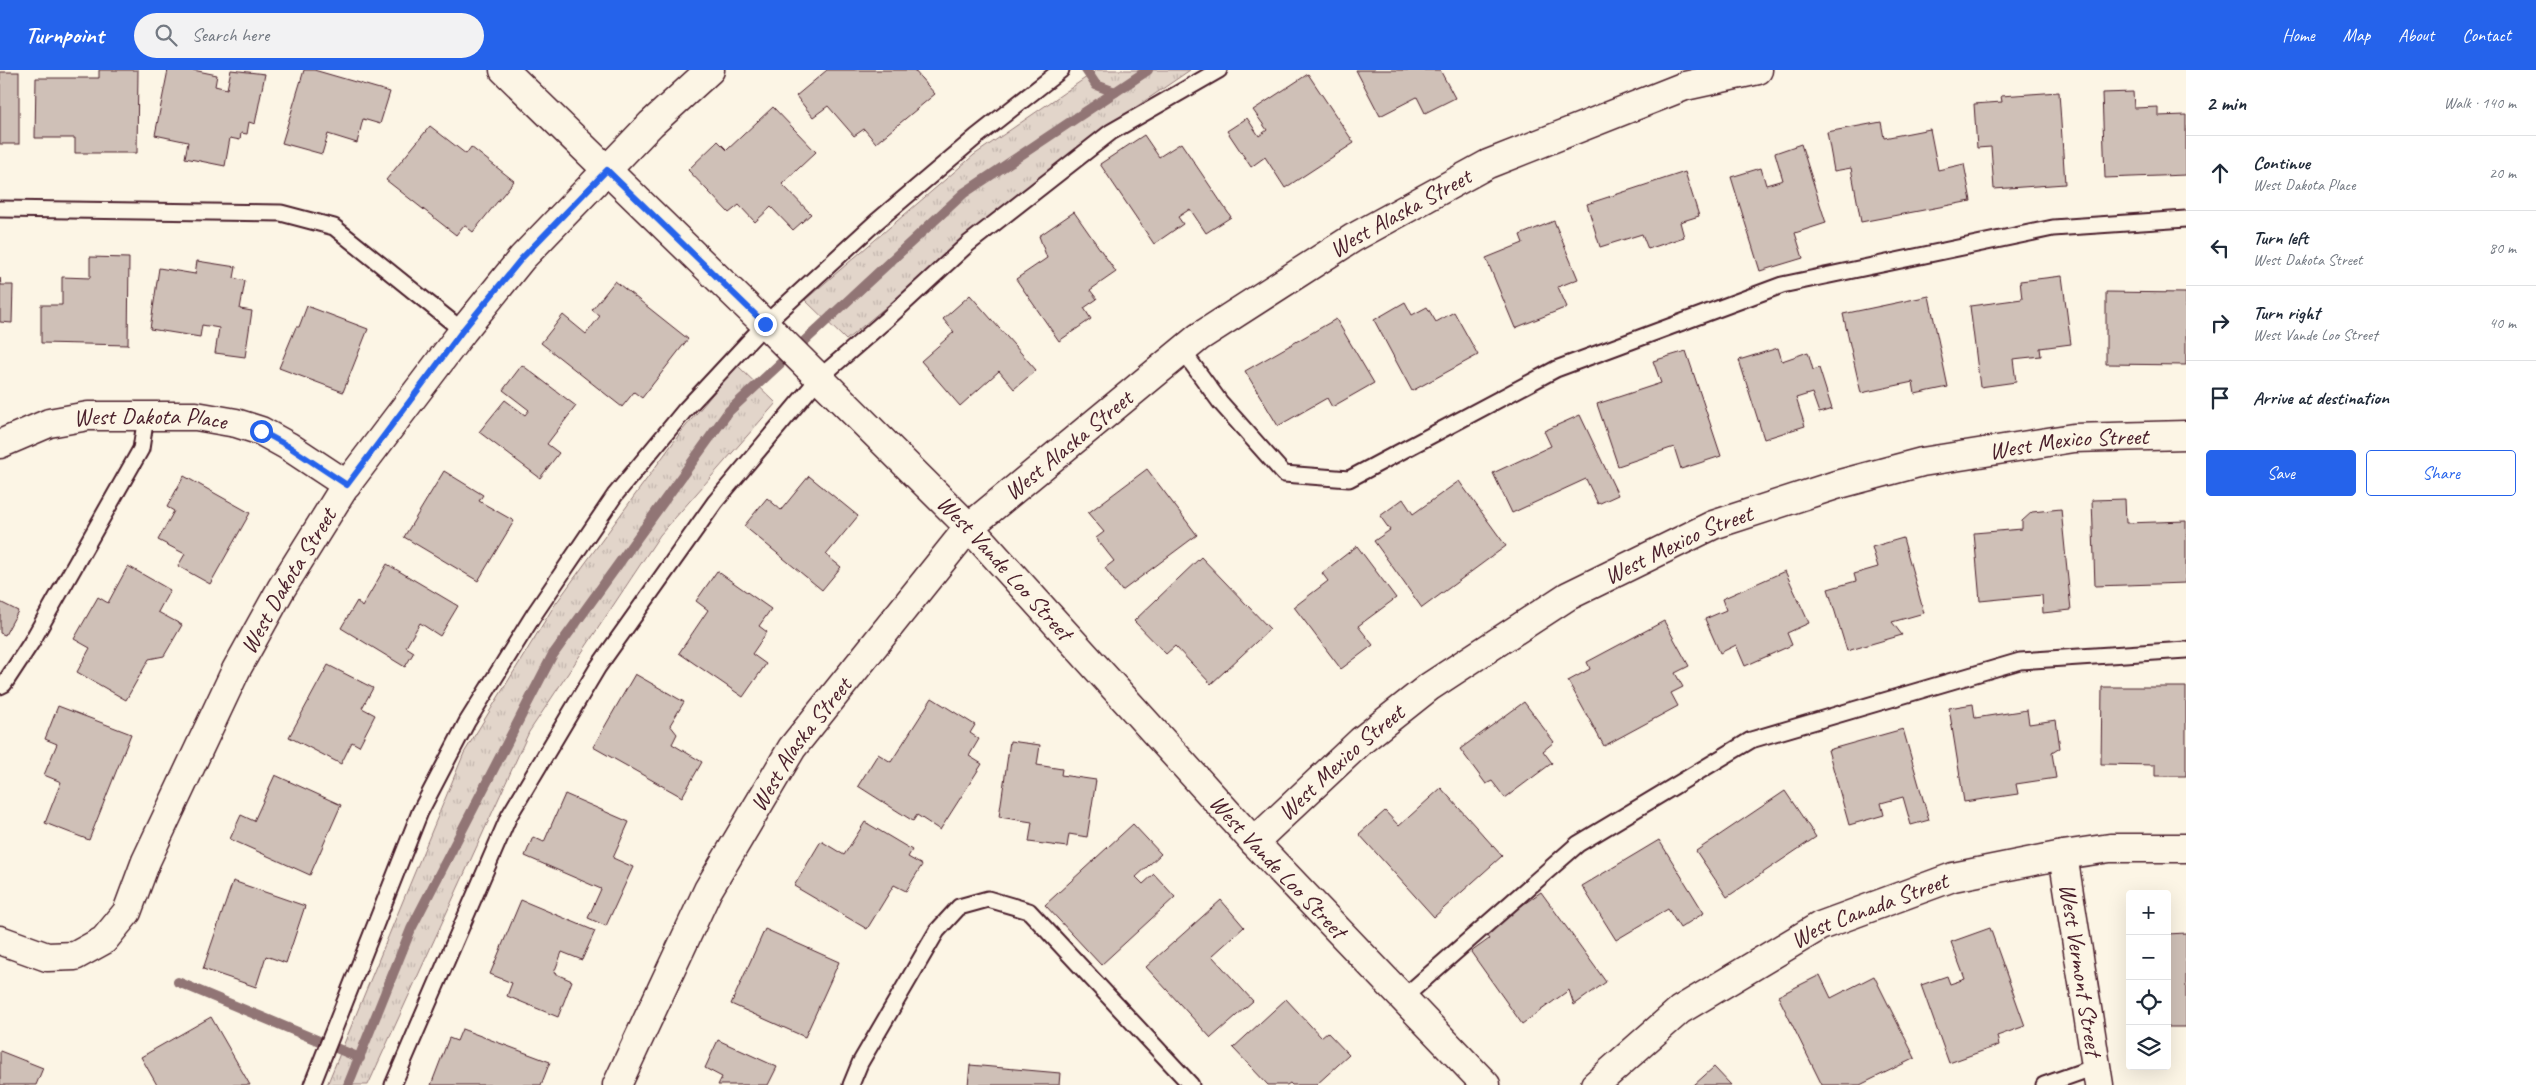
<!DOCTYPE html>
<meta charset="utf-8">
<style>
:root{--surface:#fff;--page:#f2f2f3;--text:#1f2937;--muted:#747a83;--line:#e0e1e3;--accent:#2563eb}
body{margin:0;font-family:Caveat,sans-serif;background:var(--page);color:var(--text)}
.controls{position:absolute;right:15px;bottom:15px;display:grid;overflow:hidden;border-radius:5px;box-shadow:0 5px 20px #0002}
.controls button{width:45px;height:45px;display:grid;place-items:center;padding:0;border:0;border-bottom:1px solid var(--line);background:var(--surface);color:var(--text);font:25px sans-serif}
.stop{position:absolute;width:15px;height:15px;margin:-11px;border:4px solid #2563eb;border-radius:50%;background:#fff}
.stop.end{background:#2563eb;border-color:#fff;box-shadow:0 1px 5px #0008}
.list{margin:0;padding:0;list-style:none}
h2{display:flex;justify-content:space-between;align-items:center;height:65px;margin:0;padding:0 20px;font-size:21px}
h2 small{font-size:16px;font-weight:400;color:var(--muted)}
.list li{display:grid;grid-template-columns:32px 1fr auto;gap:15px;align-items:center;box-sizing:border-box;height:75px;padding:0 20px;border-top:1px solid var(--line)}
.list b{display:block;font-size:19px;white-space:nowrap}
.list p{margin:0;font-size:16px;white-space:nowrap;color:var(--muted)}
.list em{font-size:16px;font-style:normal;color:var(--muted)}
.actions{display:flex;gap:10px;padding:15px 20px}
.actions a{flex:1;padding:11px 0;border:1px solid var(--accent);border-radius:5px;text-align:center;font-size:18px;color:var(--accent)}
.actions .main{background:var(--accent);color:#fff}
.icon{flex:none;width:28px;height:28px;fill:none;stroke:currentColor;stroke-width:2;stroke-linecap:round;stroke-linejoin:round}
.map{position:relative;flex:none;width:2186px;height:1015px;overflow:hidden}
header{display:flex;align-items:center;gap:30px;box-sizing:border-box;height:70px;padding:0 25px;background:var(--accent);color:#fff}
header strong{font-size:24px}
nav{display:flex;gap:28px;margin-inline-start:auto;font-size:18px}
.search{width:350px;height:45px;background:var(--page);display:flex;align-items:center;gap:12px;box-sizing:border-box;padding:0 18px;border-radius:28px;color:var(--muted);font-size:19px}
main{display:flex}
aside{flex:1;background:var(--surface)}
.map>svg:first-child{display:block}
.park{fill:url(#park-tufts);stroke:#967a7a}
.lines{fill:none;stroke-linecap:round;stroke-linejoin:round}
.stream{stroke:#917474;stroke-width:10}
.building{fill:#cfc0b7;stroke:#4a1f2b}
.service-casing{stroke:#4a1f2b;stroke-width:19}
.minor-casing{stroke:#4a1f2b;stroke-width:31}
.service{stroke:#fcf5e5;stroke-width:15}
.minor{stroke:#fcf5e5;stroke-width:28}
.route{stroke:#2563eb;stroke-width:6}
.labels{text-anchor:middle;stroke-width:5;stroke-linejoin:round;paint-order:stroke}
.street-label{font-size:24px;fill:#4a1f2b;stroke:#fcf5e5}
</style>
<header>
<strong>Turnpoint</strong>
<div class="search"><svg class="icon" aria-label="search" viewBox="0 0 24 24"><circle cx="10" cy="10" r="6"/><path d="M15 15l6 6"/></svg>Search here</div>
<nav><a>Home</a><a>Map</a><a>About</a><a>Contact</a></nav>
</header>
<main>
<div class="map">
<svg width="2186" height="1015" viewBox="0 0 2186 1015">
<defs>
<pattern id="park-tufts" width="24" height="20" patternUnits="userSpaceOnUse" patternTransform="scale(1.25)"><rect width="24" height="20" fill="#e2d5ca"/><path d="M3 7l-1-3M5 7V3M7 7l1-3M15 17l-1-3M17 17v-4M19 17l1-3" fill="none" stroke="#c3b6ae"/></pattern>
</defs>
<rect width="100%" height="100%" fill="#fcf5e5"/>
<filter id="ink" filterUnits="userSpaceOnUse"><feTurbulence type="fractalNoise" baseFrequency=".02" numOctaves="2"/><feDisplacementMap in="SourceGraphic" scale="10" xChannelSelector="R" yChannelSelector="G"/><feConvolveMatrix kernelMatrix="1 2 1 2 8 2 1 2 1" color-interpolation-filters="sRGB"/></filter>
<g filter="url(#ink)">
<g class="park">
<path d="M 1097,0 L 1190,0 L 1085,72 L 846,270 L 805,230 L 974,85 Z"/>
<path d="M 737,295 L 776,333 L 660,465 L 529,662 L 368,1015 L 327,1015 L 464,683 L 554,536 L 681,362 Z"/>
</g>
<g class="lines">
<g class="stream">
<path d="M 1086,0 L 1096,15 L 1115,22"/>
<path d="M 178,912 L 360,988"/>
<path d="M 348,1015 L 411,859 L 552,586 L 729,341 L 964,123 L 1148,0"/>
</g>
</g>
<g class="building">
<path d="M 99,0 L 138,0 L 137,83 L 75,83 L 75,68 L 35,68 L 36,8 L 99,8 Z"/>
<path d="M 168,0 L 193,0 L 217,5 L 215,16 L 227,19 L 231,0 L 265,4 L 255,54 L 249,52 L 247,64 L 241,63 L 240,70 L 230,68 L 225,96 L 185,88 L 188,72 L 155,65 Z"/>
<path d="M 304,0 L 314,0 L 390,22 L 380,54 L 363,49 L 357,73 L 328,64 L 322,84 L 282,73 Z"/>
<path d="M 827,0 L 914,0 L 935,24 L 876,73 L 864,59 L 854,66 L 828,36 L 813,47 L 796,26 Z"/>
<path d="M 1356,0 L 1440,0 L 1455,28 L 1425,43 L 1417,27 L 1380,46 Z"/>
<rect x="0" y="2" width="19" height="72"/>
<path d="M 1308,4 L 1354,73 L 1285,118 L 1265,87 L 1251,97 L 1227,61 L 1247,48 L 1259,66 L 1267,60 L 1253,40 Z"/>
<path d="M 2059,22 L 2065,114 L 1994,119 L 1991,77 L 1977,78 L 1974,34 L 2002,32 L 2001,26 Z"/>
<path d="M 2133,22 L 2134,38 L 2158,37 L 2158,46 L 2186,45 L 2186,105 L 2105,108 L 2102,23 Z"/>
<path d="M 773,37 L 816,82 L 782,114 L 811,144 L 793,160 L 771,137 L 755,152 L 739,135 L 729,143 L 688,100 L 718,71 L 727,80 Z"/>
<path d="M 1881,52 L 1884,68 L 1930,59 L 1938,100 L 1964,94 L 1971,131 L 1861,152 L 1851,98 L 1834,101 L 1827,62 Z"/>
<path d="M 430,56 L 466,84 L 471,77 L 514,111 L 473,162 L 464,155 L 456,165 L 386,110 Z"/>
<path d="M 1144,65 L 1159,87 L 1181,73 L 1231,147 L 1206,163 L 1190,139 L 1178,147 L 1183,154 L 1154,174 L 1100,94 Z"/>
<path d="M 1801,74 L 1826,153 L 1795,163 L 1803,188 L 1760,201 L 1731,107 L 1761,98 L 1766,115 L 1783,110 L 1775,83 Z"/>
<path d="M 1685,102 L 1699,146 L 1680,152 L 1684,167 L 1648,179 L 1642,164 L 1600,177 L 1587,134 Z"/>
<path d="M 1074,142 L 1116,202 L 1090,220 L 1097,229 L 1084,238 L 1091,249 L 1059,271 L 1016,209 L 1047,188 L 1039,166 Z"/>
<path d="M 1554,151 L 1578,209 L 1558,217 L 1567,237 L 1515,258 L 1486,188 L 1523,173 L 1520,165 Z"/>
<path d="M 90,187 L 129,188 L 128,275 L 41,273 L 41,235 L 62,235 L 62,207 L 90,208 Z"/>
<path d="M 197,191 L 236,197 L 234,208 L 245,211 L 240,239 L 252,241 L 245,287 L 215,283 L 219,258 L 202,255 L 200,267 L 150,259 L 159,198 L 195,204 Z"/>
<path d="M 2062,206 L 2071,274 L 2040,278 L 2041,286 L 2013,289 L 2016,312 L 1980,317 L 1970,236 L 2022,229 L 2020,211 Z"/>
<path d="M 0,208 L 1,215 L 13,215 L 12,253 L 0,252 Z"/>
<path d="M 615,211 L 688,269 L 642,328 L 634,322 L 622,337 L 541,273 L 563,245 L 586,264 L 600,246 L 592,240 Z"/>
<path d="M 2106,222 L 2186,223 L 2186,295 L 2106,294 Z"/>
<path d="M 970,225 L 1036,300 L 1014,319 L 999,301 L 960,336 L 921,291 L 954,262 L 943,249 Z"/>
<path d="M 1929,226 L 1948,317 L 1915,324 L 1913,312 L 1861,323 L 1843,244 Z"/>
<path d="M 1405,232 L 1412,245 L 1427,237 L 1436,252 L 1454,242 L 1478,285 L 1412,321 L 1374,250 Z"/>
<path d="M 307,236 L 368,259 L 343,322 L 279,298 L 296,257 L 299,257 Z"/>
<path d="M 1336,249 L 1374,313 L 1332,337 L 1327,328 L 1278,356 L 1245,301 Z"/>
<path d="M 1778,278 L 1782,291 L 1808,282 L 1813,300 L 1819,298 L 1832,339 L 1819,343 L 1812,323 L 1796,328 L 1805,356 L 1764,369 L 1739,290 Z"/>
<path d="M 1686,281 L 1721,386 L 1681,399 L 1674,377 L 1618,396 L 1597,334 L 1661,313 L 1653,291 Z"/>
<path d="M 522,295 L 576,336 L 547,374 L 559,383 L 540,408 L 479,362 L 505,330 L 525,345 L 529,340 L 503,320 Z"/>
<path d="M 1580,345 L 1618,425 L 1598,434 L 1586,409 L 1512,443 L 1493,403 L 1551,376 L 1544,361 Z"/>
<path d="M 1147,399 L 1197,465 L 1122,521 L 1105,498 L 1114,491 L 1096,468 L 1104,462 L 1088,443 Z"/>
<path d="M 444,401 L 483,425 L 479,431 L 514,451 L 478,511 L 404,467 Z"/>
<path d="M 184,406 L 250,443 L 210,514 L 178,496 L 185,484 L 158,470 L 174,441 L 167,437 Z"/>
<path d="M 809,406 L 858,446 L 826,485 L 841,497 L 822,520 L 744,456 L 767,428 L 781,440 Z"/>
<path d="M 1459,411 L 1506,476 L 1422,538 L 1374,471 L 1390,460 L 1380,446 L 1403,429 L 1413,444 Z"/>
<path d="M 2125,429 L 2126,453 L 2186,451 L 2186,513 L 2095,516 L 2092,430 Z"/>
<path d="M 2061,439 L 2071,540 L 2043,543 L 2042,525 L 1980,531 L 1974,463 L 2022,459 L 2022,451 L 2032,442 Z"/>
<path d="M 1903,468 L 1924,543 L 1892,552 L 1902,565 L 1847,581 L 1828,519 L 1856,511 L 1854,504 L 1878,497 L 1872,477 Z"/>
<path d="M 1357,476 L 1396,528 L 1358,556 L 1373,575 L 1341,599 L 1294,537 L 1328,511 L 1322,503 Z"/>
<path d="M 1201,487 L 1270,559 L 1211,614 L 1175,576 L 1166,584 L 1134,551 Z"/>
<path d="M 387,494 L 458,536 L 440,566 L 420,553 L 406,577 L 414,582 L 405,597 L 341,558 L 357,531 L 362,537 Z"/>
<path d="M 128,496 L 170,520 L 158,542 L 182,555 L 164,586 L 149,589 L 126,630 L 77,602 L 90,578 L 74,569 L 98,527 L 108,533 Z"/>
<path d="M 717,501 L 771,539 L 759,556 L 767,562 L 752,584 L 766,594 L 743,627 L 679,583 L 708,540 L 696,531 Z"/>
<path d="M 1785,501 L 1809,553 L 1787,563 L 1792,575 L 1745,596 L 1736,575 L 1720,583 L 1705,549 L 1726,540 L 1722,529 Z"/>
<path d="M 0,532 L 18,541 L 5,565 L 0,563 Z"/>
<path d="M 1664,551 L 1689,596 L 1675,603 L 1683,617 L 1671,623 L 1678,636 L 1604,676 L 1568,611 L 1590,599 L 1587,592 Z"/>
<path d="M 328,595 L 373,618 L 362,638 L 375,645 L 359,676 L 352,672 L 341,694 L 289,667 Z"/>
<path d="M 635,604 L 684,632 L 670,655 L 677,664 L 672,674 L 702,692 L 682,727 L 593,677 Z"/>
<path d="M 2102,617 L 2186,617 L 2186,706 L 2155,706 L 2155,695 L 2101,694 Z"/>
<path d="M 932,628 L 975,655 L 970,663 L 979,669 L 969,686 L 982,694 L 940,760 L 917,745 L 913,751 L 858,716 L 878,684 L 891,692 Z"/>
<path d="M 1524,632 L 1554,672 L 1543,681 L 1552,693 L 1505,728 L 1492,711 L 1486,714 L 1460,679 Z"/>
<path d="M 1973,634 L 1975,648 L 2027,640 L 2029,654 L 2056,650 L 2060,678 L 2052,683 L 2056,708 L 2016,714 L 2018,724 L 1964,732 L 1949,638 Z"/>
<path d="M 58,636 L 131,664 L 89,770 L 45,753 L 61,712 L 44,705 L 57,674 L 45,669 Z"/>
<path d="M 1903,659 L 1929,750 L 1911,755 L 1903,727 L 1881,733 L 1884,745 L 1849,755 L 1828,680 Z"/>
<path d="M 1010,671 L 1040,675 L 1037,695 L 1062,699 L 1061,705 L 1096,710 L 1087,767 L 1069,764 L 1067,777 L 1029,772 L 1032,752 L 999,747 Z"/>
<path d="M 275,705 L 341,735 L 310,805 L 230,769 L 241,745 L 254,751 Z"/>
<path d="M 1441,718 L 1502,786 L 1434,847 L 1359,764 L 1385,741 L 1399,756 Z"/>
<path d="M 1785,721 L 1816,767 L 1727,827 L 1696,781 Z"/>
<path d="M 565,724 L 629,752 L 613,788 L 633,797 L 606,856 L 588,848 L 601,819 L 525,786 L 533,767 L 544,772 Z"/>
<path d="M 865,752 L 912,780 L 908,787 L 922,795 L 906,821 L 894,815 L 867,859 L 794,816 L 821,771 L 844,785 Z"/>
<path d="M 1133,754 L 1161,784 L 1136,807 L 1143,814 L 1154,804 L 1175,827 L 1101,895 L 1045,835 Z"/>
<path d="M 1659,770 L 1704,843 L 1680,858 L 1668,839 L 1616,870 L 1582,816 Z"/>
<path d="M 233,811 L 305,836 L 286,893 L 266,886 L 256,917 L 203,899 Z"/>
<path d="M 1541,822 L 1606,912 L 1574,935 L 1569,920 L 1522,954 L 1471,882 L 1489,869 L 1484,862 Z"/>
<path d="M 521,830 L 595,861 L 582,890 L 562,882 L 554,903 L 572,911 L 558,947 L 507,926 L 512,913 L 490,904 Z"/>
<path d="M 1221,830 L 1244,857 L 1212,886 L 1253,931 L 1211,968 L 1146,897 Z"/>
<path d="M 1990,858 L 2025,956 L 1997,966 L 1999,975 L 1949,993 L 1921,915 L 1947,906 L 1950,914 L 1965,909 L 1951,872 Z"/>
<path d="M 765,859 L 839,892 L 805,967 L 731,934 Z"/>
<path d="M 2186,863 L 2186,957 L 2167,957 L 2167,864 Z"/>
<path d="M 1820,905 L 1831,928 L 1874,906 L 1915,988 L 1860,1015 L 1822,1015 L 1778,926 Z"/>
<path d="M 1286,929 L 1321,967 L 1327,962 L 1349,985 L 1316,1015 L 1292,1015 L 1290,1013 L 1287,1015 L 1268,1015 L 1233,978 Z"/>
<path d="M 211,947 L 250,1015 L 157,1015 L 141,987 Z"/>
<path d="M 462,959 L 550,992 L 541,1015 L 431,1015 L 449,968 L 457,971 Z"/>
<path d="M 718,970 L 777,997 L 768,1015 L 718,1015 L 722,1007 L 705,998 Z"/>
<path d="M 0,981 L 43,998 L 36,1015 L 0,1015 Z"/>
<path d="M 970,995 L 1060,1003 L 1059,1015 L 968,1015 Z"/>
<path d="M 1714,997 L 1731,1015 L 1694,1015 Z"/>
</g>
<g class="lines">
<g class="service-casing">
<g id="service">
<path d="M 0,139 L 281,143 L 334,157 L 463,261"/>
<path d="M 1182,280 L 1220,332 L 1284,404 L 1349,409 L 1556,299 L 1782,215 L 2053,158 L 2186,149"/>
<path d="M 0,616 L 4,614 L 31,573 L 141,379 L 146,346"/>
<path d="M 1403,928 L 1578,774 L 1751,670 L 2020,591 L 2186,580"/>
<path d="M 312,1015 L 420,742 L 467,652 L 535,543 L 615,425 L 685,340 L 765,254 L 876,152 L 976,67 L 1061,0"/>
<path d="M 393,1015 L 509,746 L 598,597 L 715,432 L 819,308 L 887,249 L 968,174 L 1111,62 L 1219,0"/>
<path d="M 851,1015 L 860,993 L 937,861 L 959,837 L 988,829 L 1029,841 L 1191,1015"/>
<path d="M 2044,1015 L 2095,997"/>
</g>
</g>
<g class="minor-casing">
<g id="minor">
<path id="s1" d="M 504,0 L 765,254 L 969,457 L 1254,772 L 1486,1015"/>
<path id="s2" d="M 0,374 L 49,353 L 88,346 L 196,346 L 236,353 L 261,361 L 288,376 L 347,415"/>
<path id="s3" d="M 1254,772 L 1361,671 L 1429,617 L 1568,526 L 1713,455 L 1836,415 L 1922,392 L 2073,368 L 2186,365"/>
<path id="s4" d="M 2063,785 L 2099,1015"/>
<path id="s5" d="M 0,870 L 47,887 L 75,886 L 104,870 L 127,842 L 146,791 L 236,600 L 281,519 L 344,418 L 463,261 L 522,188 L 651,54 L 710,0"/>
<path id="s6" d="M 617,1015 L 708,820 L 792,678 L 969,457 L 1199,267 L 1353,168 L 1488,94 L 1685,16 L 1758,0"/>
<path id="s7" d="M 1595,1015 L 1680,940 L 1820,856 L 1953,807 L 2063,785 L 2110,778 L 2186,778"/>
</g>
</g>
<use href="#service" class="service"/>
<use href="#minor" class="minor"/>
</g>
</g>
<g class="lines" filter="url(#ink)">
<path class="route" d="M 261,361 L 288,376 L 347,415 L 463,260 L 522,188 L 607,100 L 765,254"/>
</g>
<g class="labels">
<g class="street-label">
<text dy="8" stroke="none"><textPath href="#s6" startOffset="1198">West Alaska Street</textPath></text>
<text dy="8" stroke="none"><textPath href="#s2" startOffset="155">West Dakota Place</textPath></text>
<text dy="8" stroke="none"><textPath href="#s3" startOffset="928">West Mexico Street</textPath></text>
<text dy="8" stroke="none"><textPath href="#s6" startOffset="792">West Alaska Street</textPath></text>
<text dy="8" stroke="none"><textPath href="#s3" startOffset="522">West Mexico Street</textPath></text>
<text dy="8" stroke="none"><textPath href="#s1" startOffset="706">West Vande Loo Street</textPath></text>
<text dy="8" stroke="none"><textPath href="#s5" startOffset="516">West Dakota Street</textPath></text>
<text dy="8" stroke="none"><textPath href="#s6" startOffset="388">West Alaska Street</textPath></text>
<text dy="8" stroke="none"><textPath href="#s3" startOffset="118">West Mexico Street</textPath></text>
<text dy="8" stroke="none"><textPath href="#s1" startOffset="1111">West Vande Loo Street</textPath></text>
<text dy="8" stroke="none"><textPath href="#s7" startOffset="328">West Canada Street</textPath></text>
<text dy="8" stroke="none"><textPath href="#s4" startOffset="116">West Vermont Street</textPath></text>
</g>
</g>
</svg>
<div class="controls">
<button>+</button>
<button>−</button>
<button><svg class="icon" aria-label="locate" viewBox="0 0 24 24"><circle cx="12" cy="12" r="6"/><path d="M12 2v4M12 18v4M2 12h4M18 12h4"/></svg></button>
<button><svg class="icon" aria-label="layers" viewBox="0 0 24 24"><path d="M12 4l9 5-9 5-9-5zM3 14l9 5 9-5"/></svg></button>
</div>
<div class="stop" style="left:261px;top:361px"></div>
<div class="stop end" style="left:765px;top:254px"></div>
</div>
<aside>
<h2>2 min<small>Walk · 140 m</small></h2>
<ul class="list">
<li><svg class="icon" aria-label="ahead" viewBox="0 0 24 24"><path d="M12 20V5M6 11l6-6 6 6"/></svg><div><b>Continue</b><p>West Dakota Place</p></div><em>20 m</em></li>
<li><svg class="icon" aria-label="left" viewBox="0 0 24 24"><path d="M17 20v-9H6M10 6l-5 5 5 5"/></svg><div><b>Turn left</b><p>West Dakota Street</p></div><em>80 m</em></li>
<li><svg class="icon" aria-label="right" viewBox="0 0 24 24"><path d="M7 20v-9h11M14 6l5 5-5 5"/></svg><div><b>Turn right</b><p>West Vande Loo Street</p></div><em>40 m</em></li>
<li><svg class="icon" aria-label="arrive" viewBox="0 0 24 24"><path d="M6 21V4h12l-3 4 3 4H6"/></svg><div><b>Arrive at destination</b></div></li>
</ul>
<div class="actions"><a class="main">Save</a><a>Share</a></div>
</aside>
</main>
